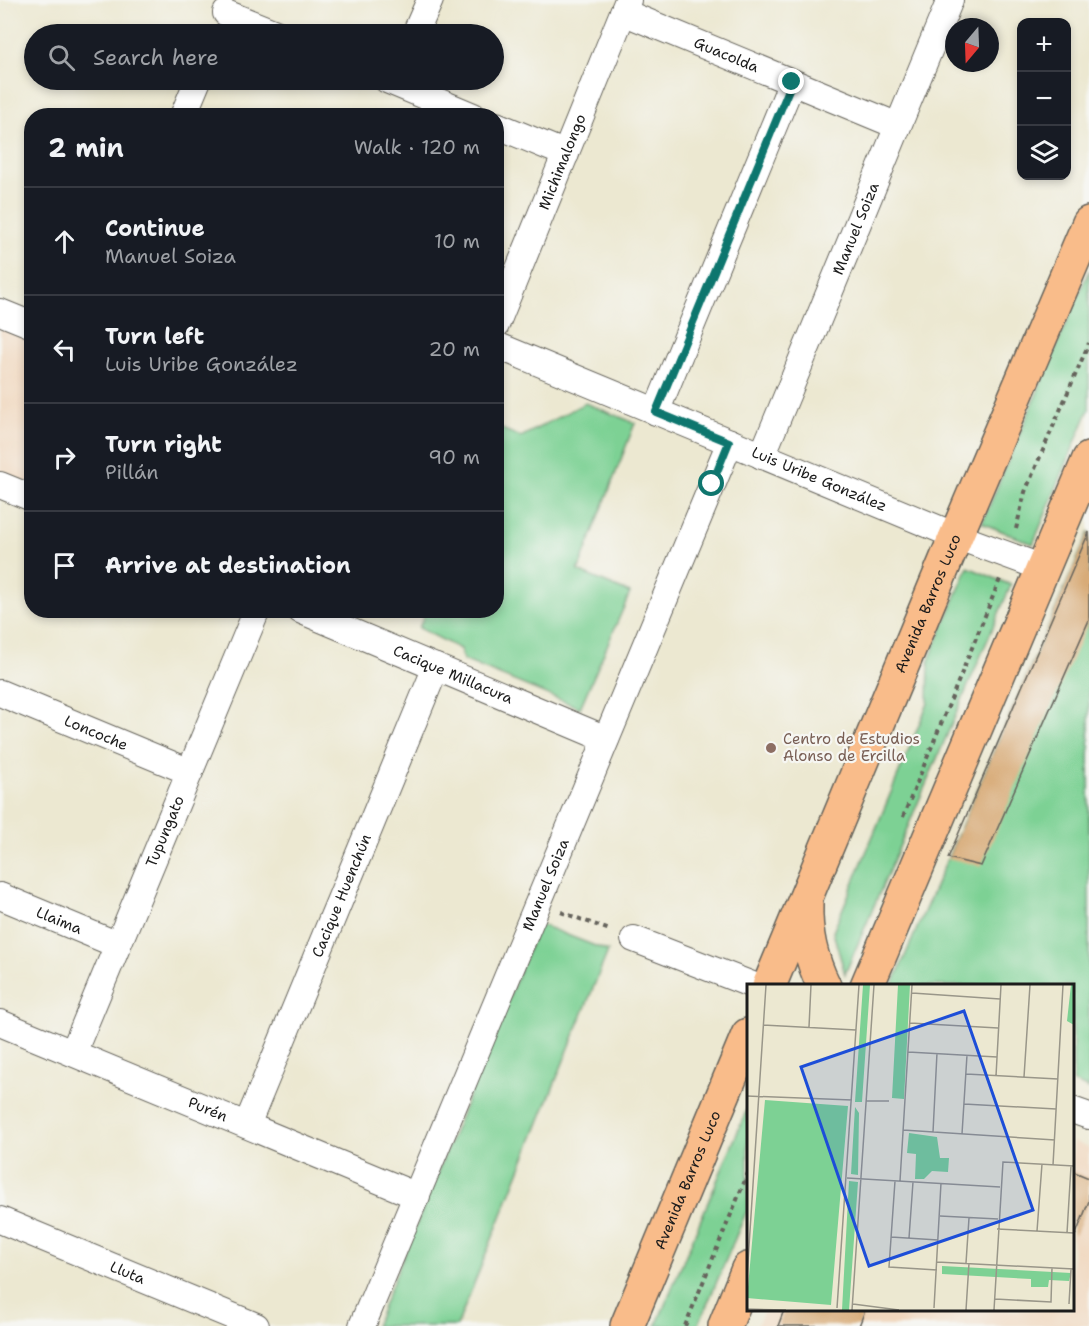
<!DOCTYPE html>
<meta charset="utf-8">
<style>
:root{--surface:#171b24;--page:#242831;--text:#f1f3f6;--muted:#9ea1a6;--line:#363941}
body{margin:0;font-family:"Shantell Sans",sans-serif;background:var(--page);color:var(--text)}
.controls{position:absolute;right:18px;top:18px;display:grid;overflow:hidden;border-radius:12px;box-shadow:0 3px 9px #0003}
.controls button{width:54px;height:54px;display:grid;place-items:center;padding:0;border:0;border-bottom:2px solid var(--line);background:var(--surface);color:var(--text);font:30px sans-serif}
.compass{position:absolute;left:945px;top:18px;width:54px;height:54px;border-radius:50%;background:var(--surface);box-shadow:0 3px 9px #0003;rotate:199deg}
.stop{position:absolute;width:18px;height:18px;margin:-14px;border:4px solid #0f766e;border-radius:50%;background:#fff}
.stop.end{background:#0f766e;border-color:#fff;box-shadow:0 2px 6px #0008}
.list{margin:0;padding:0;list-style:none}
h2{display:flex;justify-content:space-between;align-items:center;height:78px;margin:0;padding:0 24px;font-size:26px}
h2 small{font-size:20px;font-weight:400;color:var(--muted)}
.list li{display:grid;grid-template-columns:39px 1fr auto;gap:18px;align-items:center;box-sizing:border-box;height:108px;padding:0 24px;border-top:2px solid var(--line)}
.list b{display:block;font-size:22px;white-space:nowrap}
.list p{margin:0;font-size:20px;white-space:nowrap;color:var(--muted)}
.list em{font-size:20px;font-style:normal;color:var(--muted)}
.icon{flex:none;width:33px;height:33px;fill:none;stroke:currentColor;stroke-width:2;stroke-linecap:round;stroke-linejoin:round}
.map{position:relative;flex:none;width:1089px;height:1326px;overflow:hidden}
.search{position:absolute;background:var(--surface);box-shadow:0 3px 9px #0003;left:24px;top:24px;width:480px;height:66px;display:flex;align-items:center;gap:15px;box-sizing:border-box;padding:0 21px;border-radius:33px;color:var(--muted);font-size:22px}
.panel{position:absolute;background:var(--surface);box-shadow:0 3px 9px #0003;left:24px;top:108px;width:480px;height:510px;border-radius:24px}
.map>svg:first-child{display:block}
.built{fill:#f0d6bc}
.green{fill:#7dd194;stroke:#4c7658;stroke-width:1.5}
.building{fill:#d8ab78}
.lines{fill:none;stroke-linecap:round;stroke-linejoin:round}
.street-casing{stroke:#65635b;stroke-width:28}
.primary-casing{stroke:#65635b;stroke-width:36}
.path{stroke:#65635b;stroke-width:4;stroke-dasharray:4.5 4.5;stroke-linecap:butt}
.street{stroke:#fff;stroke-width:26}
.primary{stroke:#f9bc8a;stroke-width:33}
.route{stroke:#0f766e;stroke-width:8}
.education-dot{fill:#8d6e63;stroke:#f6f6f2;stroke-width:2}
.labels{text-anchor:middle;stroke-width:4.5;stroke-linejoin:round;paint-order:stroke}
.street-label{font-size:15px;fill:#1c1c1c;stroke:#f6f6f2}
.education-label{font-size:15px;fill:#785e54;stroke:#f6f6f2;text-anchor:start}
.inset-road{fill:none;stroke:#999689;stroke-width:1.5}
.view{fill:#1d4ed8;fill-opacity:0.15;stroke:#1d4ed8;stroke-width:3}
.inset-edge{fill:none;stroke:#1c1c1c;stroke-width:3}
</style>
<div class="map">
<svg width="1089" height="1326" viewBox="0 0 1089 1326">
<rect width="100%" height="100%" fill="#f6f6f2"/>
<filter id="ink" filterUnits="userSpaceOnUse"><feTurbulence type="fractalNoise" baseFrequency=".0167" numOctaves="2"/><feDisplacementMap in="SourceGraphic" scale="12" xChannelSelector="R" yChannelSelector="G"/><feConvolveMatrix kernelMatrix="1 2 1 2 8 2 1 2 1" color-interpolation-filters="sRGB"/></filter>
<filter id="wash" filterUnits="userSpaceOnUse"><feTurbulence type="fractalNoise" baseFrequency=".008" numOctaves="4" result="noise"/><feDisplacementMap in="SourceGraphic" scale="24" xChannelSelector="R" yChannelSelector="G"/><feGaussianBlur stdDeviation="1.35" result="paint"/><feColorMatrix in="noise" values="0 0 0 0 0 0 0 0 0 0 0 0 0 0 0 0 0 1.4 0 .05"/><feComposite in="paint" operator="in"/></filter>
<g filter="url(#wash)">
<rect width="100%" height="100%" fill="#ece8d1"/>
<g class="built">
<path d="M 0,323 L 31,337 L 31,488 L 0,475 Z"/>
<path d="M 1073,1141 L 1089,1148 L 1089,1326 L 757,1326 L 764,1310 L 1072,1310 Z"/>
</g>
<g class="green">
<path d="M 1089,270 L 1089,409 L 1033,544 L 982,523 Z"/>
<path d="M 585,403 L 635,423 L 578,571 L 630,593 L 580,708 L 463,660 L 460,649 L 419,628 L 426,611 L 496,610 L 497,427 L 521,437 Z"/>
<path d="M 1089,532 L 1089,1089 L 1073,1082 L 1072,986 L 892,986 Z"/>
<path d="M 968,567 L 1011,585 L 845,974 L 833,932 L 928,703 L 929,660 Z"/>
<path d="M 539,924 L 608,951 L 457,1326 L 375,1326 Z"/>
<path d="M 748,1107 L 748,1208 L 698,1326 L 656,1326 Z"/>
</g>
<g id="blocks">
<g class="building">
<path d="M 1089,532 L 1089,620 L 981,866 L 948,858 Z"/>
<path d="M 1072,1171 L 1089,1178 L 1089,1201 L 1076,1234 L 1072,1233 Z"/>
<path d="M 784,1310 L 865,1310 L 859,1326 L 778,1326 Z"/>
</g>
</g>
</g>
<g filter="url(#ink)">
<use href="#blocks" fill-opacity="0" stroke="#65635b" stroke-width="1.5"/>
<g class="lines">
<g class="street-casing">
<g id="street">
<path id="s1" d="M 623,12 L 898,126"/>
<path d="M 226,13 L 278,34"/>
<path d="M 415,34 L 430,0"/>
<path d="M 387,80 L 473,116"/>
<path d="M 183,116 L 198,80"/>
<path d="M 496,125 L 566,154"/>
<path d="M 0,312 L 32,325"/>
<path id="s2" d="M 496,325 L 628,0"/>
<path id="s3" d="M 496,345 L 956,536 L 1043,568"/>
<path d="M 656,412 L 792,82"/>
<path id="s4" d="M 762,456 L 950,0"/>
<path d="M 0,485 L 32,498"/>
<path id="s5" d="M 300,610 L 606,739"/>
<path id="s6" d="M 0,693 L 190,772"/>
<path id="s7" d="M 0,896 L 118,945"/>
<path d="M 634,939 L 755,986"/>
<path id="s8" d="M 0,1023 L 417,1196"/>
<path id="s9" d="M 73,1053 L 257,610"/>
<path d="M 1072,1110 L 1089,1116"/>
<path id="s10" d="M 247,1125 L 436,667"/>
<path id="s11" d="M 0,1220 L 256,1326"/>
<path id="s12" d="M 362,1326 L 730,442"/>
</g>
</g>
<g class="primary-casing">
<g id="primary">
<path d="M 806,903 C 805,931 811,960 824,986"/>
<path id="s13" d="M 769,986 L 956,536 L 1089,223"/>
<path d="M 867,986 L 1089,459"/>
<path id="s14" d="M 627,1326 L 748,1035"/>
<path d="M 725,1326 L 748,1269"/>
</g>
</g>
<g class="path">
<path d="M 1016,529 L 1025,492 L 1089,343"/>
<path d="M 903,817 L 1000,579"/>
<path d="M 561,912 L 610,930"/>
<path d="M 685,1326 L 748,1173"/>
</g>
<use href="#street" class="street"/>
<use href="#primary" class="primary"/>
</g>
</g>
<g class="lines" filter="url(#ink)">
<path class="route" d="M 712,484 L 729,442 L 656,412 L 792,82"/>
</g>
<circle class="education-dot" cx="771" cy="748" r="6"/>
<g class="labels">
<g class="street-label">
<text dy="5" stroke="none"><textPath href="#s1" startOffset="112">Guacolda</textPath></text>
<text dy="5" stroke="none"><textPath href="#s2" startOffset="176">Michimalongo</textPath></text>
<text dy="5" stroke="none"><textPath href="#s4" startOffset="246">Manuel Soiza</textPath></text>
<text dy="5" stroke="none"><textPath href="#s3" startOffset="350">Luis Uribe González</textPath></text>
<text dy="5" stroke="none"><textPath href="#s13" startOffset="414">Avenida Barros Luco</textPath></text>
<text dy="5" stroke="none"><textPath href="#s5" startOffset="166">Cacique Millacura</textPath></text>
<text dy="5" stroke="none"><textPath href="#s6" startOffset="104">Loncoche</textPath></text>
<text dy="5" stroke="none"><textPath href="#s9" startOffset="240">Tupungato</textPath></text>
<text dy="5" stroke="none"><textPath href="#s12" startOffset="478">Manuel Soiza</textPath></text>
<text dy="5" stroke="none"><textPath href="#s10" startOffset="248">Cacique Huenchún</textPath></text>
<text dy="5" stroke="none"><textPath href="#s7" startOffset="64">Llaima</textPath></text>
<text dy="5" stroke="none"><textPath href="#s8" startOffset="225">Purén</textPath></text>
<text dy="5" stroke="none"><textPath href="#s14" startOffset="158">Avenida Barros Luco</textPath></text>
<text dy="5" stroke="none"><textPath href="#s11" startOffset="138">Lluta</textPath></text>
</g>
<g class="education-label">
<text x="783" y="744">Centro de Estudios<tspan x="783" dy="17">Alonso de Ercilla</tspan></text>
</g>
</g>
<g transform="translate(747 984)">
<rect width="327" height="327" fill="#ece8d1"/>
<path d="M 116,1 L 123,1 L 115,118 L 108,118 ZM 151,1 L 163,1 L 157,115 L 145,114 ZM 324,1 L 327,1 L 327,41 L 320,37 ZM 18,116 L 101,122 L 84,321 L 0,314 ZM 108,123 L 112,129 L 111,191 L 104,190 ZM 162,149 L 190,153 L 193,174 L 202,174 L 201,188 L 185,187 L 177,195 L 168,195 L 169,170 L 160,169 ZM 102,197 L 111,198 L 102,326 L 95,326 ZM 195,282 L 324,289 L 322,297 L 302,296 L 301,303 L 284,303 L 284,295 L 195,290 Z" fill="#7dd194"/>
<path class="inset-road" d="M 165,9 L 253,15M 163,39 L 251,44M 16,41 L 109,46M 62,43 L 64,1M 161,68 L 250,73M 219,90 L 311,95M 249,92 L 254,1M 277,93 L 283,1M 0,112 L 105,116M 119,117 L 142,117M 217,120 L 309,125M 156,146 L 308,156M 186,148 L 190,69M 215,150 L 220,71M 306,181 L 316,1M 100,194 L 253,203M 148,197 L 142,283 L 190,286M 153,197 L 165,1M 193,232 L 251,235M 250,245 L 327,249M 290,247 L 295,180M 320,249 L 324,182M 144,253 L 191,256M 162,254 L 166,198M 190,278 L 327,285M 219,279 L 222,234M 0,293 L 19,1M 248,315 L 304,318 L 305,284M 106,320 L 152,326M 322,320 L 324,285M 90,324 L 112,1M 187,324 L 194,199M 0,325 L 39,326M 105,326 L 127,1M 219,326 L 222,279M 247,326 L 256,178 L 327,182"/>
<path class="view" d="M 217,27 L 286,226 L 122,282 L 54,83 Z"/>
<rect width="327" height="327" class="inset-edge"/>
</g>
</svg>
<div class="controls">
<button>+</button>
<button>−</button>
<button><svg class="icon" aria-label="layers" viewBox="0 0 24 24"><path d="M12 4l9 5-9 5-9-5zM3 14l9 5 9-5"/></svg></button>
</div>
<svg class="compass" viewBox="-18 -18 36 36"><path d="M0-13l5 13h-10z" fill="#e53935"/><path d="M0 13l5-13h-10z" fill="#9ea1a6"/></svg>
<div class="stop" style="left:712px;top:484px"></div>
<div class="stop end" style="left:792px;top:82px"></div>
<div class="search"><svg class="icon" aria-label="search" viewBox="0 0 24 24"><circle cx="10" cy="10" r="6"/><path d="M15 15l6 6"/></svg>Search here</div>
<section class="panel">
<h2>2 min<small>Walk · 120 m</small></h2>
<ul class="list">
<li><svg class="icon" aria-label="ahead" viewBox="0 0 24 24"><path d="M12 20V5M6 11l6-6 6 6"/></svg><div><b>Continue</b><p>Manuel Soiza</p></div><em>10 m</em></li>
<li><svg class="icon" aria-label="left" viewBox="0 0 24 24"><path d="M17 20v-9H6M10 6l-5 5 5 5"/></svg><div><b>Turn left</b><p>Luis Uribe González</p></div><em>20 m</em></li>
<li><svg class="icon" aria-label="right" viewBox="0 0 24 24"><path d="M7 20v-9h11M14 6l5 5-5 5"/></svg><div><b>Turn right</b><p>Pillán</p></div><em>90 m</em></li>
<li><svg class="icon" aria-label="arrive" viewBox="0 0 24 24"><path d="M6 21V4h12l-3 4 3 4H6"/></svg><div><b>Arrive at destination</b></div></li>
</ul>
</section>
</div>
